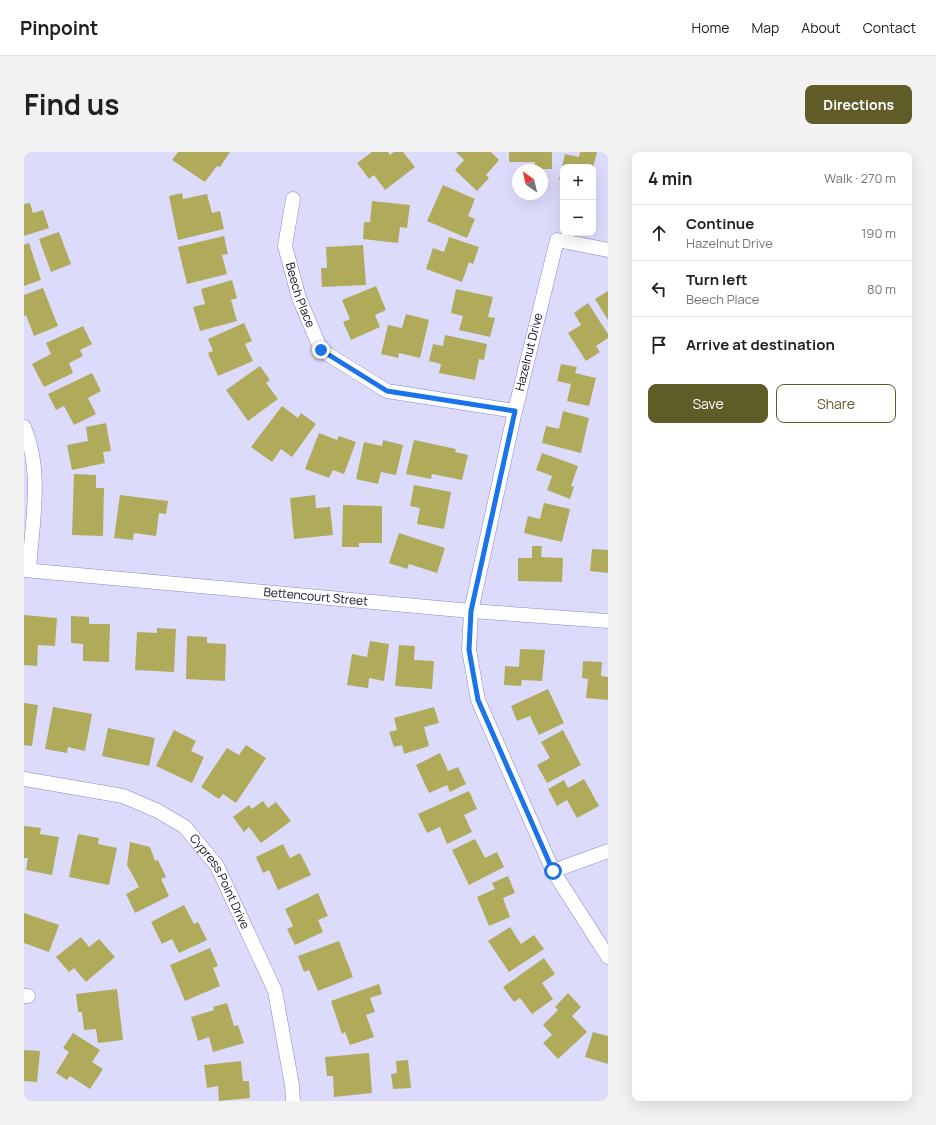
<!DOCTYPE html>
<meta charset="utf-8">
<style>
:root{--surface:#fff;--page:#f2f2f2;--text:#202124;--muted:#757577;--line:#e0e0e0;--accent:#5f5c28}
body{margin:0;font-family:Manrope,sans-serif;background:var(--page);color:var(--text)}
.controls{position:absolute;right:12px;top:12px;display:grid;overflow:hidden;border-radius:8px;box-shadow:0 4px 16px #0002}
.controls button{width:36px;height:36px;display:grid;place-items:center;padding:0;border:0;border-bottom:1px solid var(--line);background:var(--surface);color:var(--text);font:20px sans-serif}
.compass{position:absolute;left:488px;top:12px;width:36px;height:36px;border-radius:50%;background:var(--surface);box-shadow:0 4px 16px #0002;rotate:326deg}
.stop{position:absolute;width:12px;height:12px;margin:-9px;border:3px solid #1a73e8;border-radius:50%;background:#fff}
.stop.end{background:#1a73e8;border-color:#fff;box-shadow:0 1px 4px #0008}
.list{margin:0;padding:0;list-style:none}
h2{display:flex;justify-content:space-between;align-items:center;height:52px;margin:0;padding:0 16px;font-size:17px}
h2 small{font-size:13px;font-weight:400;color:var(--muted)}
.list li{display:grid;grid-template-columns:26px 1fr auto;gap:12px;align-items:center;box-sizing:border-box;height:56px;padding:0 16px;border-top:1px solid var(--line)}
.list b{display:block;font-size:15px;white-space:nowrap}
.list p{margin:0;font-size:13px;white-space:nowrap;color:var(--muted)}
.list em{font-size:13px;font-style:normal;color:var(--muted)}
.actions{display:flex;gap:8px;padding:12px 16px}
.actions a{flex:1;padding:9px 0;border:1px solid var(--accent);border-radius:8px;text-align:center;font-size:14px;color:var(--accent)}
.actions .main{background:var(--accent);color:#fff}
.icon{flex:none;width:22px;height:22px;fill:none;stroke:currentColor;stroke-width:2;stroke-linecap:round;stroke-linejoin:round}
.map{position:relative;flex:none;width:584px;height:949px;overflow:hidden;border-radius:8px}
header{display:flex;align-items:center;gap:24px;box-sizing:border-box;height:56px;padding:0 20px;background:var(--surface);border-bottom:1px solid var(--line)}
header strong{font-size:19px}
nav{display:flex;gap:22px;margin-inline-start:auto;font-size:14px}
.intro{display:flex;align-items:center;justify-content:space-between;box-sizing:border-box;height:96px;padding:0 24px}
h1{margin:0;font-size:28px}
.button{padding:10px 18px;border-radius:8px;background:var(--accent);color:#fff;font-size:14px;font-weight:700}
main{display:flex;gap:24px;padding:0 24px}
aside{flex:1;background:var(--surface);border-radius:8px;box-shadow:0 4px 16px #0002}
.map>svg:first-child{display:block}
.building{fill:#afab5b}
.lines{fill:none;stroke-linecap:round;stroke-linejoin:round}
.street-casing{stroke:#8985cd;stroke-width:15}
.street{stroke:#fff;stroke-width:14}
.route{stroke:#1a73e8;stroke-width:5}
.labels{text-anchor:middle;stroke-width:3;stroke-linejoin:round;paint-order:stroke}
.street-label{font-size:12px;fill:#0f0b26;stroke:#fff}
</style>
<header>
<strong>Pinpoint</strong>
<nav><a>Home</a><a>Map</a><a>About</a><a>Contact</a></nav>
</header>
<div class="intro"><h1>Find us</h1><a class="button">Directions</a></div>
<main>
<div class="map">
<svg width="584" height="949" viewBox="0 0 584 949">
<rect width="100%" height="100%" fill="#dcdbfb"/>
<g class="building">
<path d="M 154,0 L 206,0 L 196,15 L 193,14 L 181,30 L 148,8 Z"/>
<path d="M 348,0 L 364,0 L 366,3 L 370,0 L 379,0 L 391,15 L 361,38 L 350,23 L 345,27 L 333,11 Z"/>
<path d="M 432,0 L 467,0 L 475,8 L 462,23 L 465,26 L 453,39 L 431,18 L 440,8 Z"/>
<path d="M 485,0 L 528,0 L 528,17 L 511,17 L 511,10 L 485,10 Z"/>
<path d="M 556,0 L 573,0 L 569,15 L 539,15 L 539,28 L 535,28 L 541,2 L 555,5 Z"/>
<path d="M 419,33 L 451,47 L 444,64 L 451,67 L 443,86 L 403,69 Z"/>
<path d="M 158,41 L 159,47 L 183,42 L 188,61 L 196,59 L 200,77 L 154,88 L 145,44 Z"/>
<path d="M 348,49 L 386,53 L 383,76 L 376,75 L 374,91 L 339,87 L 340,70 L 346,70 Z"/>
<path d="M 6,51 L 9,61 L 19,58 L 25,76 L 0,84 L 0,52 Z"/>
<path d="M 35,80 L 47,112 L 27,120 L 15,87 Z"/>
<path d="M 200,84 L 204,102 L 198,103 L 203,122 L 163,132 L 154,95 Z"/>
<path d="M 425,85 L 455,95 L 449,112 L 445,110 L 438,130 L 402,117 L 409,96 L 420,100 Z"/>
<path d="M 5,91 L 17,128 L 0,134 L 0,93 Z"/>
<path d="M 339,93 L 342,133 L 298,135 L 297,116 L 303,116 L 302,95 Z"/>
<path d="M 208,128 L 213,146 L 207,148 L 213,169 L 176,179 L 169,155 L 181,152 L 177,137 Z"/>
<path d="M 352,134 L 362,158 L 351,163 L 356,175 L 327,188 L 319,170 L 326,167 L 318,148 Z"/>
<path d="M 19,136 L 34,174 L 10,184 L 2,163 L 0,164 L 0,143 Z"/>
<path d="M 432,137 L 469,145 L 464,165 L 471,166 L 466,185 L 435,178 L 439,164 L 427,161 Z"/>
<path d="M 584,139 L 584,168 L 571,147 Z"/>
<path d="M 564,151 L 584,182 L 584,186 L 572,194 L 576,200 L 562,209 L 544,181 L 557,173 L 550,161 Z"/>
<path d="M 382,162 L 405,168 L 396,206 L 375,201 L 374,206 L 357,202 L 364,173 L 378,176 Z"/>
<path d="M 220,171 L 228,189 L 221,192 L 229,209 L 194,224 L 184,201 L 189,199 L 184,187 Z"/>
<path d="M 59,174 L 68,192 L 56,198 L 59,204 L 45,211 L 49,221 L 20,235 L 8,212 L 27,202 L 22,191 Z"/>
<path d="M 421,183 L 463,192 L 460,208 L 455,207 L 451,228 L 415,221 L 417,212 L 405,209 L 409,192 L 419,194 Z"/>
<path d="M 537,212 L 553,215 L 551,221 L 572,226 L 565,254 L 543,249 L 547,232 L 533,229 Z"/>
<path d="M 236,214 L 246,228 L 242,231 L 254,247 L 224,269 L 202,238 Z"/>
<path d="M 68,221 L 77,239 L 64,246 L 72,262 L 50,273 L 40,254 L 32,258 L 24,242 Z"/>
<path d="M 258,254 L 274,266 L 277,261 L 292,272 L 268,305 L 257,297 L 248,310 L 227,295 Z"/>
<path d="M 539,259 L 565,266 L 557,301 L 518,291 L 522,274 L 535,277 Z"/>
<path d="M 82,271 L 87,299 L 79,300 L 81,311 L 48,318 L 43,293 L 64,289 L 62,275 Z"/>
<path d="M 295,281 L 313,288 L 315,284 L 332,290 L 320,322 L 309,318 L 305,326 L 281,317 Z"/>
<path d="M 359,288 L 379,293 L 372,323 L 357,320 L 354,332 L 332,327 L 340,290 L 358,294 Z"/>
<path d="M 390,288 L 432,297 L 431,300 L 444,303 L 438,328 L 408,322 L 407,327 L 382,322 Z"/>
<path d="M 518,301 L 554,314 L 547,334 L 550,335 L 546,347 L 523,338 L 528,324 L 512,318 Z"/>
<path d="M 50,322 L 72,323 L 72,336 L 80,336 L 79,384 L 48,383 Z"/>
<path d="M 390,333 L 427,340 L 420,377 L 393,372 L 396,356 L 386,354 Z"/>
<path d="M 96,343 L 144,349 L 142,362 L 135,361 L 132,384 L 110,381 L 109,388 L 90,386 Z"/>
<path d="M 291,343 L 292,356 L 306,355 L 309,383 L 270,387 L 266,346 Z"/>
<path d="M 520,351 L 546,357 L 538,390 L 500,381 L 504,364 L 516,367 Z"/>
<path d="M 319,353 L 358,354 L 358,391 L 335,391 L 335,395 L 318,395 Z"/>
<path d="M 375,381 L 421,396 L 413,421 L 385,412 L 383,417 L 365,411 Z"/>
<path d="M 508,394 L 518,394 L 517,405 L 539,406 L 538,430 L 494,429 L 494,406 L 508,406 Z"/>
<path d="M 568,397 L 584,398 L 584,421 L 566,419 Z"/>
<path d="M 0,463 L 33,466 L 31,494 L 14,493 L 13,514 L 0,513 Z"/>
<path d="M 47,464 L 65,465 L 65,472 L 86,472 L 85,510 L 59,509 L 59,492 L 47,491 Z"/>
<path d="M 133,476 L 152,477 L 150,520 L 111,518 L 113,480 L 133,481 Z"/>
<path d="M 163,484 L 183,485 L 183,491 L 202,492 L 201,529 L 162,527 Z"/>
<path d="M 346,489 L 365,492 L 360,529 L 345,526 L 344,536 L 323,533 L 328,502 L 343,505 Z"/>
<path d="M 375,493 L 391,494 L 390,508 L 410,509 L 408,537 L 371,534 Z"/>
<path d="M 496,497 L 521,498 L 518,529 L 498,528 L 497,534 L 480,533 L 481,514 L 495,515 Z"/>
<path d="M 559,509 L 578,510 L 577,524 L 584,525 L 584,548 L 562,546 L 564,527 L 558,526 Z"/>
<path d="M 524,537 L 540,571 L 515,583 L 506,564 L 493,569 L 487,554 Z"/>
<path d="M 0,551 L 14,553 L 8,594 L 0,593 Z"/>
<path d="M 29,555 L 68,562 L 61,599 L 44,595 L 43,601 L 21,597 Z"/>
<path d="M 410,555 L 415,571 L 400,575 L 405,594 L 380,602 L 378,593 L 370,595 L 365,580 L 373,578 L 370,566 Z"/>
<path d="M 84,576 L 131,586 L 125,614 L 78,604 Z"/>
<path d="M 150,578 L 172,589 L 167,599 L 180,605 L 168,631 L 132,614 Z"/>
<path d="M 539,578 L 557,613 L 523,631 L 513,613 L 526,606 L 517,590 Z"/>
<path d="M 222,593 L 242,606 L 212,651 L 199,642 L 195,647 L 177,635 L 203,596 L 215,603 Z"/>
<path d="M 416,601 L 424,619 L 434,615 L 442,632 L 426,640 L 423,633 L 405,641 L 392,613 Z"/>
<path d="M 560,627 L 575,654 L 553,666 L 543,648 L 533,654 L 524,637 L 540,628 L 544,636 Z"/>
<path d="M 445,639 L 453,657 L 440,663 L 448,680 L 423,692 L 416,675 L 403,681 L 394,662 Z"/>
<path d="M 239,649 L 244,656 L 252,650 L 267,669 L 237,691 L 225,675 L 220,680 L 209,665 L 225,653 L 228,657 Z"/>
<path d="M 0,674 L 17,676 L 16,682 L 35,685 L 28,723 L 2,718 L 4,706 L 0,706 Z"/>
<path d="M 54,682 L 75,686 L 74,692 L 93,696 L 85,733 L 45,725 Z"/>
<path d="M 451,687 L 461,706 L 473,700 L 480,715 L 445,733 L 428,698 Z"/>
<path d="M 106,690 L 126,695 L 131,709 L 134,708 L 142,725 L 137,727 L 145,744 L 111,761 L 102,742 L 115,735 L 103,713 Z"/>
<path d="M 259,692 L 266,706 L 276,701 L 287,723 L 254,738 L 245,718 L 239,721 L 232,705 Z"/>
<path d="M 484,724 L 491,741 L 479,746 L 486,765 L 465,774 L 453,745 L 471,737 L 468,731 Z"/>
<path d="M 294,741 L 304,764 L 294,768 L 299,780 L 271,793 L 263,777 L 269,774 L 261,757 Z"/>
<path d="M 160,753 L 170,772 L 174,770 L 183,788 L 155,801 L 148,787 L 138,792 L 127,770 Z"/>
<path d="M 0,761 L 35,773 L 25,800 L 0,791 Z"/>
<path d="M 486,775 L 497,792 L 510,783 L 520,797 L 485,820 L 464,789 Z"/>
<path d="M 57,785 L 65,795 L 75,787 L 91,805 L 62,830 L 50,816 L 45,820 L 32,805 Z"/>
<path d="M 315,789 L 329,825 L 294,839 L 285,818 L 280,820 L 274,804 Z"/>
<path d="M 186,796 L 194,814 L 189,816 L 196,834 L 161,849 L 146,813 Z"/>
<path d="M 520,806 L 531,822 L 518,831 L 529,847 L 508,862 L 496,846 L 490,850 L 479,835 Z"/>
<path d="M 355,832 L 358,842 L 346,846 L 351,860 L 342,863 L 350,885 L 326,893 L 321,880 L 318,882 L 307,849 Z"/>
<path d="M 93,837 L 99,888 L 74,891 L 72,877 L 60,878 L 58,860 L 54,860 L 52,842 Z"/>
<path d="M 544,841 L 557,855 L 548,864 L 563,880 L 534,907 L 519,891 L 528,883 L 519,873 L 534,858 L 531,855 Z"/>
<path d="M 203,851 L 210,874 L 214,873 L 220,891 L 189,900 L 185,885 L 174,889 L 167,865 L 190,858 L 189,855 Z"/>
<path d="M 569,880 L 584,884 L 584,912 L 561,905 Z"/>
<path d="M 49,881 L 76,898 L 68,910 L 79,917 L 66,937 L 46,924 L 43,928 L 32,921 L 45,900 L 39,896 Z"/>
<path d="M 0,898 L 16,899 L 13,930 L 0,929 Z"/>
<path d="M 345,901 L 348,941 L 310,945 L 309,924 L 303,924 L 301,905 Z"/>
<path d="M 384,908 L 387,936 L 369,937 L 367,922 L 373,921 L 372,909 Z"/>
<path d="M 217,909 L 219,929 L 225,929 L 226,946 L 195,949 L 194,934 L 183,936 L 180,913 Z"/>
</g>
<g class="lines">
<g class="street-casing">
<g id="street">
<path id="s1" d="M 269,47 L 261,94 L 275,146 L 297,198 L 363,239 L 491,259"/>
<path d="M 584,98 L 533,88 L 491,259 L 447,459 L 445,498 L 454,548 L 529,719 L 584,805"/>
<path d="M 0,275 C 19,319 8,371 5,418"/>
<path id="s2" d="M 0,418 L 447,459 L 584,469"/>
<path id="s3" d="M 0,627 L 99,644 L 134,659 L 161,675 L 193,714 L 251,839 L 268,933 L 269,949"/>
<path d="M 529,719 L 584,699"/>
<path d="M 0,844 L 4,844"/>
</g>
</g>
<use href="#street" class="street"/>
</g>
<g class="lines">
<path class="route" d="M 297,198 L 363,239 L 491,259 L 447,459 L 445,498 L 454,548 L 529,719"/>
</g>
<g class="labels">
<g class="street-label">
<text dy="4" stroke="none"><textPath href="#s1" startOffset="99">Beech Place</textPath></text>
<text transform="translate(505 200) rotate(-76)" y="4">Hazelnut Drive</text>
<text dy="4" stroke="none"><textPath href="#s2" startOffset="293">Bettencourt Street</textPath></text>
<text dy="4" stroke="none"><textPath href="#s3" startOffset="235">Cypress Point Drive</textPath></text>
</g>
</g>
</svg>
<div class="controls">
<button>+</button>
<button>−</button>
</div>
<svg class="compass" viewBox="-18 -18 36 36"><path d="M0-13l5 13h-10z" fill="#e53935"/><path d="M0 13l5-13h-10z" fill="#757577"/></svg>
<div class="stop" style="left:529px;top:719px"></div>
<div class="stop end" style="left:297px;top:198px"></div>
</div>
<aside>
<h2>4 min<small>Walk · 270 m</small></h2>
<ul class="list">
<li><svg class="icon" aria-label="ahead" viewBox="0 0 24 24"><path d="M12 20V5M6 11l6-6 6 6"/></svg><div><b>Continue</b><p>Hazelnut Drive</p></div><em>190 m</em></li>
<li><svg class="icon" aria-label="left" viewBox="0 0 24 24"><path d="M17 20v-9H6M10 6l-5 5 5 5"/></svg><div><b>Turn left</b><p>Beech Place</p></div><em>80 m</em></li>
<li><svg class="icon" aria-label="arrive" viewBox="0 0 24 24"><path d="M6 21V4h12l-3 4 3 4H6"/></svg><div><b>Arrive at destination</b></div></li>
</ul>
<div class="actions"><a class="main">Save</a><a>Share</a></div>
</aside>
</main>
